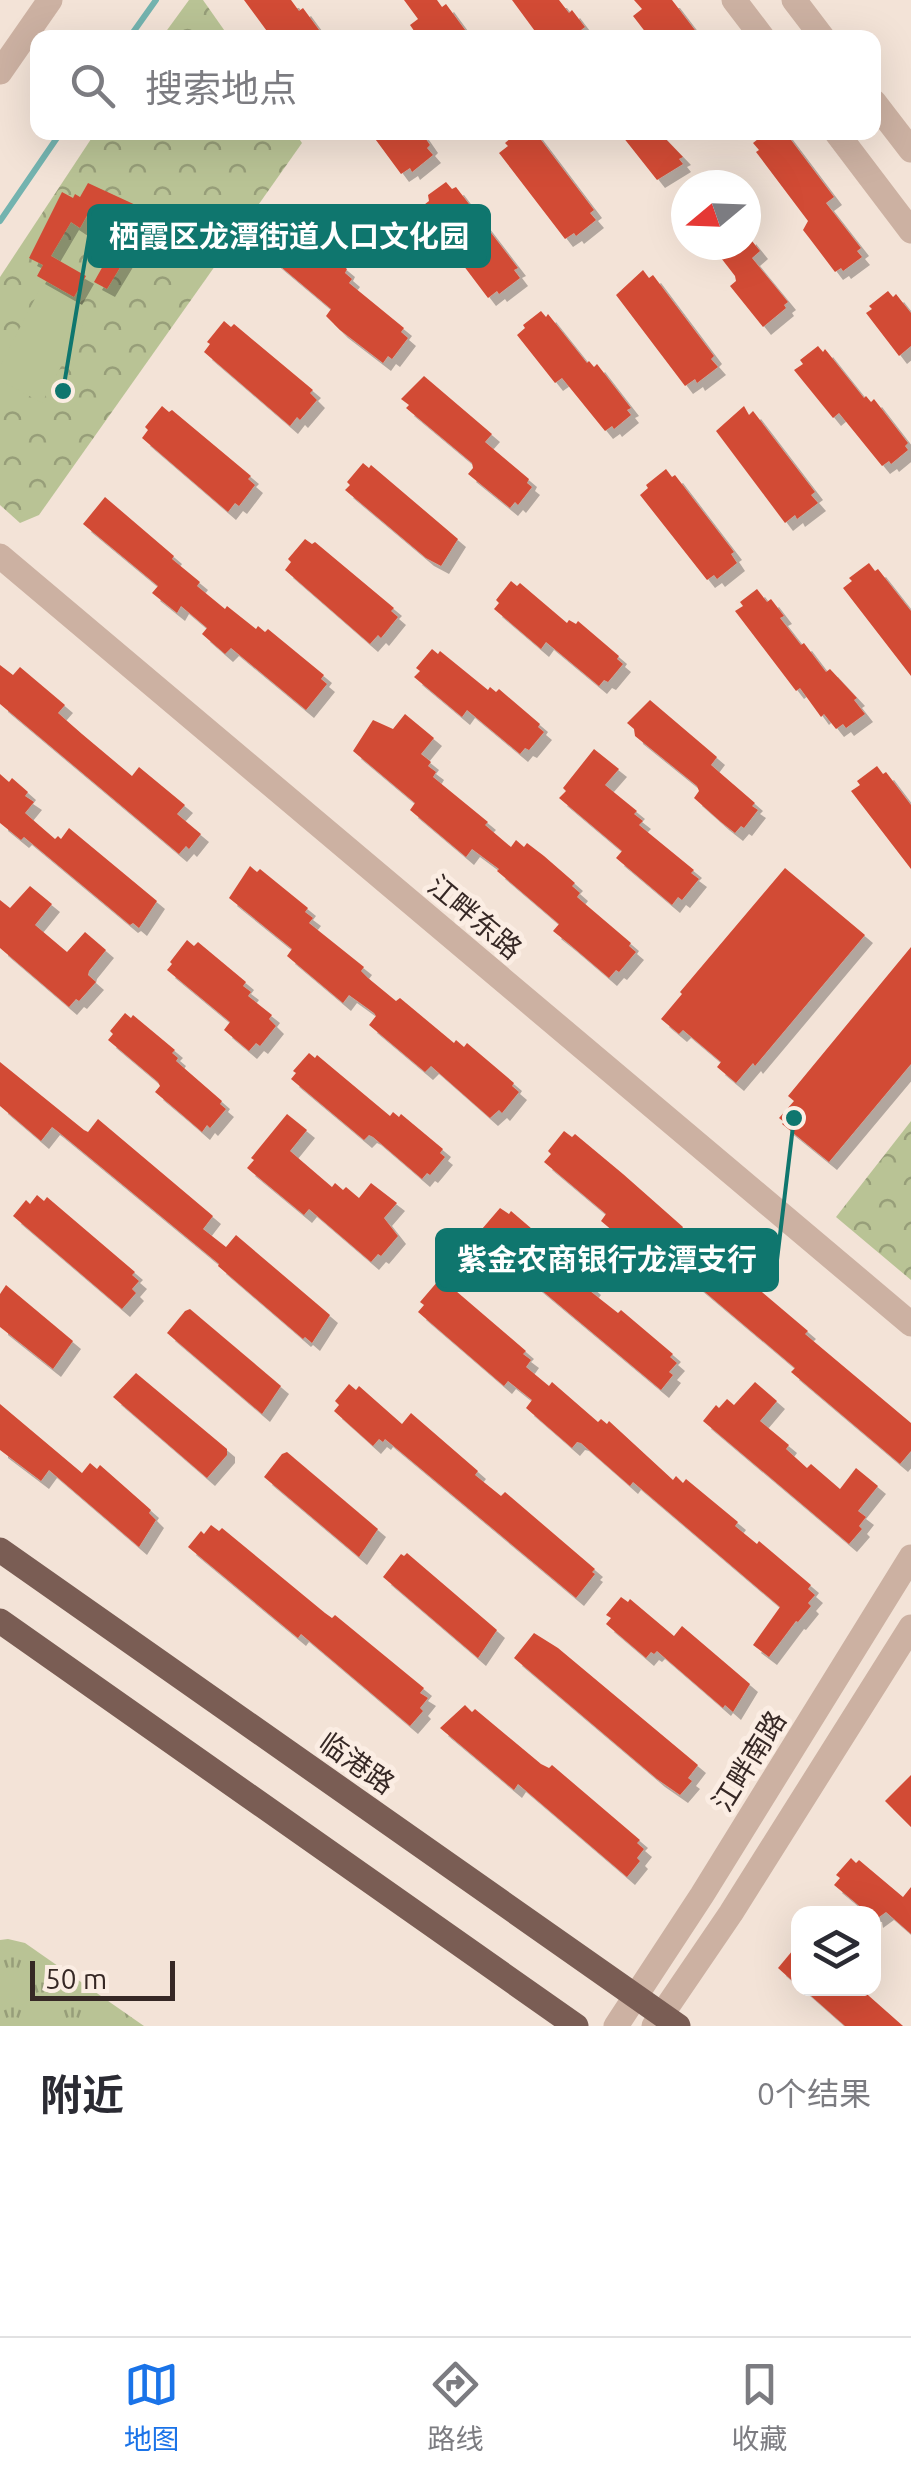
<!DOCTYPE html>
<html lang="zh">
<meta charset="utf-8">
<style>
:root{--surface:#fff;--page:#f2f2f3;--text:#2b2b33;--muted:#7c7c81;--line:#e1e1e2;--accent:#1a73e8}
body{margin:0;font-family:Ubuntu,"Noto Sans SC",sans-serif;background:var(--page);color:var(--text)}
.controls{position:absolute;right:30px;bottom:30px;display:grid;overflow:hidden;border-radius:20px;box-shadow:0 10px 40px #0002}
.controls button{width:90px;height:90px;display:grid;place-items:center;padding:0;border:0;border-bottom:2px solid var(--line);background:var(--surface);color:var(--text);font:50px sans-serif}
.compass{position:absolute;left:671px;top:170px;width:90px;height:90px;border-radius:50%;background:var(--surface);box-shadow:0 10px 40px #0002;rotate:251deg}
.scale{position:absolute;left:30px;bottom:25px;width:145px;box-sizing:border-box;padding-left:10px;border:5px solid #362825;border-top:0;font-size:28px;line-height:35px;white-space:nowrap;color:#362825;-webkit-text-stroke:8px #fbede3;paint-order:stroke}
.list{margin:0;padding:0;list-style:none}
h2{display:flex;justify-content:space-between;align-items:center;height:130px;margin:0;padding:0 40px;font-size:42px}
h2 small{font-size:32px;font-weight:400;color:var(--muted)}
.icon{flex:none;width:55px;height:55px;fill:none;stroke:currentColor;stroke-width:2;stroke-linecap:round;stroke-linejoin:round}
.map{position:relative;flex:none;width:911px;height:2026px;overflow:hidden}
.search{position:absolute;background:var(--surface);box-shadow:0 10px 40px #0002;left:30px;right:30px;top:30px;height:110px;display:flex;align-items:center;gap:25px;box-sizing:border-box;padding:0 35px;border-radius:20px;color:var(--muted);font-size:38px}
.sheet{height:310px;background:var(--surface)}
nav{display:flex;justify-content:space-around;align-items:center;box-sizing:border-box;height:140px;border-top:2px solid var(--line);background:var(--surface);font-size:28px;color:var(--muted)}
nav a{display:grid;justify-items:center;gap:5px}
nav .on{color:var(--accent)}
.map>svg:first-child{display:block}
.grass{fill:url(#grass-tufts)}
.forest{fill:url(#forest-crowns)}
.pitch{fill:#b9c395}
.lines{fill:none;stroke-linecap:round;stroke-linejoin:round}
.stream{stroke:#73b3af;stroke-width:6}
.building{fill:#d24b36;filter:url(#shadow)}
.minor{stroke:#ccb1a2;stroke-width:25}
.major{stroke:#7a5d54;stroke-width:25}
.labels{text-anchor:middle;stroke-width:10;stroke-linejoin:round;paint-order:stroke}
.street-label{font-size:28px;fill:#362825;stroke:#fbede3}
.leader{fill:none;stroke:#0f766e;stroke-width:4}
.callout-dot{fill:#0f766e;stroke:#fbede3;stroke-width:4}
.callout{fill:#0f766e;stroke:#0f766e;stroke-width:4}
.callout-label{font-size:30px;text-anchor:middle;font-weight:bold;fill:#fff}
</style>
<div class="map">
<svg width="911" height="2026" viewBox="0 0 911 2026">
<defs>
<pattern id="grass-tufts" width="24" height="20" patternUnits="userSpaceOnUse" patternTransform="scale(2.5)"><rect width="24" height="20" fill="#b9c395"/><path d="M3 7l-1-3M5 7V3M7 7l1-3M15 17l-1-3M17 17v-4M19 17l1-3" fill="none" stroke="#979e79"/></pattern>
<pattern id="forest-crowns" width="20" height="18" patternUnits="userSpaceOnUse" patternTransform="scale(2.5)"><rect width="20" height="18" fill="#b9c395"/><path d="M2 6a3 3 0 1 1 6 0M12 15a3 3 0 1 1 6 0" fill="none" stroke="#979e79"/></pattern>
<filter id="shadow"><feDropShadow dx="8" dy="8" stdDeviation="0" flood-color="#0004"/></filter>
</defs>
<rect width="100%" height="100%" fill="#f3e3d7"/>
<path class="grass" d="M 8,1939 L 25,1943 L 144,2026 L 0,2026 L 0,1940 Z"/>
<g class="forest">
<path d="M 189,0 L 203,0 L 229,37 L 162,37 Z"/>
<path d="M 95,133 L 295,133 L 302,143 L 39,515 L 20,523 L 0,505 L 0,277 Z"/>
<path d="M 911,1121 L 911,1280 L 836,1217 Z"/>
</g>
<path class="pitch" d="M 42,285 L 91,309 L 42,403 L 0,380 L 0,366 Z"/>
<g class="lines">
<g class="stream">
<path d="M 129,38 L 156,0"/>
<path d="M 0,221 L 61,132"/>
</g>
</g>
<g class="building">
<path d="M 244,0 L 291,0 L 299,11 L 303,8 L 325,38 L 272,38 Z"/>
<path d="M 404,0 L 437,0 L 442,7 L 446,4 L 471,38 L 419,38 L 410,25 L 418,19 Z"/>
<path d="M 512,0 L 559,0 L 569,13 L 572,10 L 585,27 L 581,30 L 587,38 L 540,38 Z"/>
<path d="M 634,0 L 672,0 L 701,38 L 650,38 L 633,16 L 642,9 Z"/>
<path d="M 370,132 L 421,132 L 430,145 L 427,148 L 433,155 L 412,172 L 410,168 L 401,174 Z"/>
<path d="M 518,132 L 535,132 L 594,210 L 590,213 L 596,220 L 576,236 L 574,233 L 565,239 L 499,153 L 508,146 L 505,143 Z"/>
<path d="M 619,132 L 659,132 L 683,157 L 679,159 L 683,164 L 657,180 Z"/>
<path d="M 767,132 L 785,132 L 834,197 L 826,203 L 861,248 L 857,251 L 862,257 L 843,271 L 841,268 L 835,272 L 810,239 L 803,230 L 808,221 L 756,152 L 759,150 L 753,143 Z"/>
<path d="M 446,182 L 452,189 L 456,187 L 518,268 L 514,270 L 520,278 L 499,294 L 497,291 L 488,298 L 420,208 L 429,201 L 428,195 Z"/>
<path d="M 88,183 L 153,213 L 107,289 L 94,282 L 123,230 L 89,212 L 80,228 L 71,222 L 51,256 L 86,276 L 74,297 L 37,276 L 43,265 L 29,258 L 62,192 L 73,198 L 75,194 L 80,197 Z"/>
<path d="M 290,228 L 297,233 L 299,229 L 347,269 L 345,273 L 352,279 L 349,283 L 404,328 L 401,332 L 408,338 L 392,359 L 388,356 L 383,363 L 340,330 L 326,316 L 331,309 L 268,256 Z"/>
<path d="M 748,236 L 760,251 L 752,258 L 788,302 L 784,305 L 786,308 L 763,327 L 730,286 L 736,281 L 735,276 L 711,245 L 746,245 Z"/>
<path d="M 643,270 L 649,278 L 653,275 L 714,356 L 711,359 L 718,367 L 697,383 L 695,379 L 685,386 L 616,295 Z"/>
<path d="M 888,291 L 893,297 L 896,294 L 911,313 L 911,346 L 899,356 L 866,313 L 872,309 L 869,306 Z"/>
<path d="M 541,311 L 546,317 L 548,314 L 587,363 L 589,361 L 594,367 L 597,364 L 631,408 L 627,410 L 631,415 L 614,429 L 612,426 L 605,431 L 562,378 L 555,383 L 517,335 L 525,328 L 523,325 Z"/>
<path d="M 224,321 L 231,327 L 234,324 L 313,390 L 310,393 L 317,400 L 300,420 L 297,417 L 290,426 L 204,352 L 210,344 L 207,342 Z"/>
<path d="M 818,346 L 823,352 L 825,349 L 864,398 L 866,396 L 871,402 L 874,399 L 908,443 L 905,446 L 908,450 L 891,464 L 889,461 L 882,466 L 839,413 L 833,418 L 794,370 L 803,364 L 800,360 Z"/>
<path d="M 424,376 L 492,434 L 485,442 L 529,479 L 527,483 L 532,487 L 518,505 L 515,502 L 510,508 L 468,474 L 473,468 L 472,463 L 406,408 L 409,405 L 401,399 Z"/>
<path d="M 162,406 L 169,412 L 172,410 L 251,476 L 248,479 L 255,485 L 239,506 L 235,503 L 228,512 L 142,438 L 148,430 L 145,427 Z"/>
<path d="M 744,406 L 749,415 L 753,411 L 815,492 L 811,495 L 818,503 L 797,519 L 795,515 L 785,523 L 716,431 Z"/>
<path d="M 363,463 L 369,468 L 371,465 L 458,539 L 441,566 L 426,558 L 345,490 L 350,485 L 347,482 Z"/>
<path d="M 666,469 L 672,477 L 675,475 L 734,552 L 731,554 L 737,563 L 717,579 L 714,575 L 707,580 L 640,495 L 648,488 L 646,485 Z"/>
<path d="M 105,497 L 174,556 L 172,559 L 200,582 L 197,586 L 225,609 L 227,606 L 256,629 L 258,626 L 265,632 L 268,629 L 324,675 L 321,679 L 327,684 L 306,710 L 231,648 L 225,654 L 202,634 L 207,628 L 181,606 L 177,613 L 152,593 L 158,586 L 83,524 Z"/>
<path d="M 305,539 L 312,544 L 315,542 L 394,608 L 391,611 L 398,617 L 381,638 L 378,635 L 370,644 L 285,570 L 291,562 L 288,559 Z"/>
<path d="M 869,563 L 875,571 L 878,569 L 911,611 L 911,676 L 843,588 L 852,581 L 849,578 Z"/>
<path d="M 511,581 L 517,586 L 520,583 L 567,623 L 569,620 L 576,624 L 578,621 L 619,656 L 617,659 L 623,664 L 608,682 L 604,680 L 599,686 L 546,642 L 541,649 L 494,609 L 499,603 L 496,600 Z"/>
<path d="M 757,589 L 767,602 L 771,599 L 784,616 L 780,618 L 801,645 L 804,643 L 826,672 L 830,669 L 857,698 L 854,700 L 865,714 L 846,728 L 843,724 L 836,729 L 824,714 L 821,717 L 800,688 L 796,691 L 735,611 L 743,606 L 740,602 Z"/>
<path d="M 432,649 L 438,654 L 440,651 L 488,690 L 490,687 L 496,692 L 499,689 L 540,724 L 538,727 L 544,732 L 529,750 L 525,748 L 520,754 L 467,710 L 462,717 L 414,677 L 420,671 L 416,668 Z"/>
<path d="M 0,665 L 13,675 L 20,667 L 65,705 L 58,713 L 82,734 L 132,776 L 139,767 L 185,805 L 177,814 L 201,834 L 189,849 L 186,846 L 179,854 L 0,704 Z"/>
<path d="M 650,700 L 717,757 L 711,765 L 755,803 L 752,806 L 758,810 L 744,828 L 741,826 L 735,833 L 721,822 L 694,798 L 699,791 L 697,786 L 635,736 L 634,729 L 627,723 Z"/>
<path d="M 405,714 L 434,738 L 421,754 L 431,762 L 428,766 L 436,772 L 433,777 L 488,822 L 485,825 L 511,847 L 516,840 L 524,847 L 527,843 L 544,856 L 575,883 L 572,886 L 580,893 L 577,897 L 631,943 L 629,946 L 636,952 L 619,972 L 616,970 L 609,978 L 568,943 L 553,931 L 559,924 L 497,871 L 499,869 L 472,849 L 466,857 L 410,810 L 415,803 L 353,751 L 373,720 L 393,729 Z"/>
<path d="M 594,749 L 619,769 L 605,785 L 637,811 L 634,814 L 643,821 L 639,825 L 694,870 L 691,873 L 699,879 L 682,900 L 678,897 L 672,905 L 616,858 L 622,851 L 559,798 L 566,791 L 563,788 Z"/>
<path d="M 877,766 L 883,774 L 886,772 L 911,805 L 911,869 L 851,791 L 860,785 L 857,781 Z"/>
<path d="M 0,774 L 9,782 L 12,778 L 28,792 L 25,796 L 34,802 L 25,813 L 55,839 L 58,836 L 61,839 L 69,828 L 157,901 L 139,928 L 133,923 L 130,925 L 24,837 L 21,840 L 0,823 Z"/>
<path d="M 250,866 L 257,872 L 260,869 L 308,908 L 305,912 L 313,918 L 309,923 L 364,967 L 361,971 L 368,978 L 396,1001 L 400,998 L 454,1043 L 456,1040 L 464,1047 L 467,1043 L 514,1083 L 512,1086 L 519,1092 L 502,1113 L 499,1110 L 490,1118 L 431,1066 L 425,1072 L 369,1025 L 376,1016 L 374,1013 L 349,995 L 343,1003 L 287,956 L 292,949 L 229,898 Z"/>
<path d="M 785,868 L 865,935 L 755,1066 L 753,1063 L 736,1083 L 717,1067 L 721,1062 L 683,1030 L 679,1034 L 661,1019 L 682,994 L 680,992 Z"/>
<path d="M 30,886 L 52,904 L 35,925 L 67,952 L 85,932 L 106,950 L 89,971 L 88,975 L 96,982 L 79,1001 L 76,999 L 69,1007 L 0,948 L 0,900 L 10,908 Z"/>
<path d="M 187,940 L 194,946 L 198,942 L 246,982 L 243,986 L 251,992 L 248,996 L 272,1015 L 269,1019 L 276,1026 L 260,1046 L 256,1043 L 249,1051 L 224,1030 L 230,1022 L 167,970 L 172,964 L 170,962 Z"/>
<path d="M 911,947 L 911,1064 L 829,1162 L 782,1124 L 784,1122 L 779,1118 L 794,1101 L 788,1096 Z"/>
<path d="M 125,1013 L 131,1018 L 133,1015 L 175,1050 L 172,1053 L 178,1058 L 176,1061 L 222,1101 L 220,1104 L 226,1109 L 210,1128 L 207,1125 L 202,1132 L 180,1113 L 155,1092 L 160,1086 L 158,1082 L 108,1040 L 113,1034 L 110,1031 Z"/>
<path d="M 309,1053 L 315,1058 L 317,1055 L 390,1116 L 393,1112 L 399,1117 L 401,1114 L 443,1149 L 440,1153 L 445,1157 L 430,1175 L 427,1173 L 422,1179 L 373,1137 L 369,1135 L 364,1140 L 291,1079 L 296,1073 L 293,1071 Z"/>
<path d="M 0,1062 L 84,1130 L 88,1132 L 98,1119 L 213,1216 L 203,1229 L 226,1247 L 236,1235 L 330,1315 L 312,1343 L 305,1337 L 303,1339 L 218,1266 L 219,1264 L 56,1130 L 52,1127 L 41,1141 L 0,1106 Z"/>
<path d="M 287,1114 L 307,1130 L 290,1151 L 332,1187 L 335,1183 L 343,1190 L 346,1187 L 359,1198 L 371,1183 L 397,1203 L 384,1218 L 398,1236 L 381,1256 L 378,1254 L 371,1262 L 309,1209 L 304,1215 L 247,1168 L 254,1160 L 251,1158 Z"/>
<path d="M 564,1131 L 572,1137 L 575,1134 L 623,1174 L 683,1227 L 681,1230 L 689,1237 L 756,1287 L 808,1331 L 805,1334 L 911,1423 L 911,1451 L 900,1464 L 791,1372 L 795,1368 L 668,1261 L 664,1260 L 657,1268 L 601,1221 L 606,1214 L 544,1162 L 551,1154 L 548,1151 Z"/>
<path d="M 37,1195 L 44,1201 L 47,1197 L 135,1272 L 132,1275 L 139,1281 L 132,1289 L 136,1293 L 122,1309 L 13,1216 L 26,1200 L 30,1204 Z"/>
<path d="M 500,1208 L 509,1214 L 511,1211 L 588,1277 L 585,1280 L 593,1287 L 590,1291 L 618,1313 L 621,1310 L 673,1354 L 670,1357 L 677,1363 L 669,1372 L 673,1375 L 661,1390 L 480,1239 L 486,1231 L 482,1229 Z"/>
<path d="M 438,1281 L 446,1288 L 449,1285 L 526,1351 L 523,1354 L 531,1360 L 526,1367 L 549,1386 L 552,1382 L 598,1422 L 601,1419 L 607,1424 L 609,1421 L 673,1480 L 676,1476 L 683,1483 L 686,1479 L 738,1522 L 735,1526 L 757,1544 L 759,1541 L 811,1585 L 808,1589 L 815,1595 L 808,1603 L 811,1606 L 798,1622 L 796,1621 L 769,1657 L 753,1645 L 780,1607 L 633,1482 L 630,1486 L 581,1443 L 577,1442 L 572,1448 L 526,1408 L 532,1400 L 508,1381 L 504,1386 L 418,1312 L 424,1305 L 420,1302 Z"/>
<path d="M 6,1285 L 73,1341 L 53,1369 L 0,1327 L 0,1294 Z"/>
<path d="M 190,1309 L 281,1386 L 262,1414 L 167,1333 L 185,1311 Z"/>
<path d="M 136,1373 L 227,1449 L 227,1455 L 207,1478 L 113,1397 Z"/>
<path d="M 755,1382 L 777,1401 L 760,1421 L 789,1445 L 786,1449 L 807,1468 L 811,1464 L 840,1489 L 856,1468 L 878,1486 L 858,1511 L 866,1517 L 859,1526 L 862,1529 L 849,1544 L 703,1421 L 716,1405 L 719,1408 L 727,1399 L 734,1405 Z"/>
<path d="M 349,1384 L 356,1390 L 359,1386 L 402,1424 L 411,1413 L 478,1471 L 475,1475 L 501,1496 L 505,1492 L 595,1569 L 592,1572 L 595,1574 L 576,1598 L 385,1439 L 383,1442 L 379,1439 L 373,1446 L 334,1411 L 339,1405 L 335,1401 Z"/>
<path d="M 0,1404 L 82,1473 L 90,1463 L 97,1469 L 100,1465 L 151,1510 L 149,1513 L 156,1520 L 139,1547 L 49,1470 L 41,1481 L 0,1450 Z"/>
<path d="M 287,1452 L 378,1529 L 359,1557 L 264,1477 L 282,1454 Z"/>
<path d="M 211,1525 L 219,1531 L 222,1528 L 325,1613 L 332,1618 L 335,1615 L 424,1688 L 420,1693 L 428,1698 L 420,1708 L 423,1711 L 410,1726 L 301,1634 L 298,1638 L 188,1547 L 201,1531 L 204,1534 Z"/>
<path d="M 407,1553 L 497,1630 L 478,1658 L 383,1577 L 401,1554 L 404,1556 Z"/>
<path d="M 621,1597 L 628,1602 L 630,1599 L 674,1636 L 682,1626 L 750,1684 L 733,1712 L 725,1705 L 723,1708 L 657,1651 L 654,1654 L 651,1652 L 646,1658 L 606,1624 L 611,1618 L 606,1615 Z"/>
<path d="M 534,1633 L 558,1648 L 698,1765 L 688,1778 L 692,1781 L 680,1795 L 657,1779 L 514,1658 Z"/>
<path d="M 465,1705 L 472,1712 L 475,1709 L 541,1764 L 549,1768 L 552,1765 L 640,1840 L 637,1843 L 644,1849 L 637,1858 L 640,1861 L 627,1877 L 518,1784 L 514,1790 L 440,1728 Z"/>
<path d="M 911,1775 L 911,1827 L 885,1801 Z"/>
<path d="M 851,1858 L 856,1863 L 859,1860 L 903,1897 L 911,1887 L 911,1934 L 886,1912 L 875,1920 L 874,1914 L 869,1914 L 834,1885 L 840,1878 L 836,1875 Z"/>
<path d="M 798,1944 L 798,1986 L 778,1968 Z"/>
<path d="M 802,1988 L 860,1988 L 903,2026 L 845,2026 Z"/>
</g>
<g class="lines">
<g class="minor">
<path d="M 734,0 L 763,38"/>
<path d="M 794,0 L 823,38"/>
<path d="M 0,72 L 50,0"/>
<path d="M 874,102 L 911,150"/>
<path d="M 836,132 L 911,231"/>
<path d="M 0,556 L 911,1324"/>
<path d="M 616,2026 L 702,1895 L 911,1557"/>
<path d="M 654,2026 L 731,1913 L 911,1627"/>
</g>
<g class="major">
<path d="M 0,1550 L 678,2026"/>
<path d="M 0,1621 L 576,2026"/>
</g>
</g>
<g class="labels">
<g class="street-label">
<text transform="translate(475 917) rotate(40)" y="10">江畔东路</text>
<text transform="translate(749 1761) rotate(-58)" y="10">江畔南路</text>
<text transform="translate(357 1763) rotate(35)" y="10">临港路</text>
</g>
</g>
<path class="leader" d="M63 391L89 236M794 1118L777 1260"/>
<g class="callout-dot">
<circle cx="63" cy="391" r="10"/>
<circle cx="794" cy="1118" r="10"/>
</g>
<g class="callout">
<rect x="89" y="206" width="400" height="60" rx="10"/>
<rect x="437" y="1230" width="340" height="60" rx="10"/>
</g>
<g class="callout-label">
<text x="289" y="247">栖霞区龙潭街道人口文化园</text>
<text x="607" y="1270">紫金农商银行龙潭支行</text>
</g>
</svg>
<div class="controls">
<button><svg class="icon" aria-label="layers" viewBox="0 0 24 24"><path d="M12 4l9 5-9 5-9-5zM3 14l9 5 9-5"/></svg></button>
</div>
<svg class="compass" viewBox="-18 -18 36 36"><path d="M0-13l5 13h-10z" fill="#e53935"/><path d="M0 13l5-13h-10z" fill="#7c7c81"/></svg>
<div class="scale">50 m</div>
<div class="search"><svg class="icon" aria-label="search" viewBox="0 0 24 24"><circle cx="10" cy="10" r="6"/><path d="M15 15l6 6"/></svg>搜索地点</div>
</div>
<section class="sheet">
<h2>附近<small>0个结果</small></h2>
<ul class="list">
</ul>
</section>
<nav>
<a class="on"><svg class="icon" aria-label="map" viewBox="0 0 24 24"><path d="M3 6l6-2 6 2 6-2v14l-6 2-6-2-6 2zM9 4v14M15 6v14"/></svg>地图</a>
<a><svg class="icon" aria-label="directions" viewBox="0 0 24 24"><path d="M12 3l9 9-9 9-9-9zM9 14v-3h6M13 9l2 2-2 2"/></svg>路线</a>
<a><svg class="icon" aria-label="saved" viewBox="0 0 24 24"><path d="M7 4h10v16l-5-4-5 4z"/></svg>收藏</a>
</nav>
